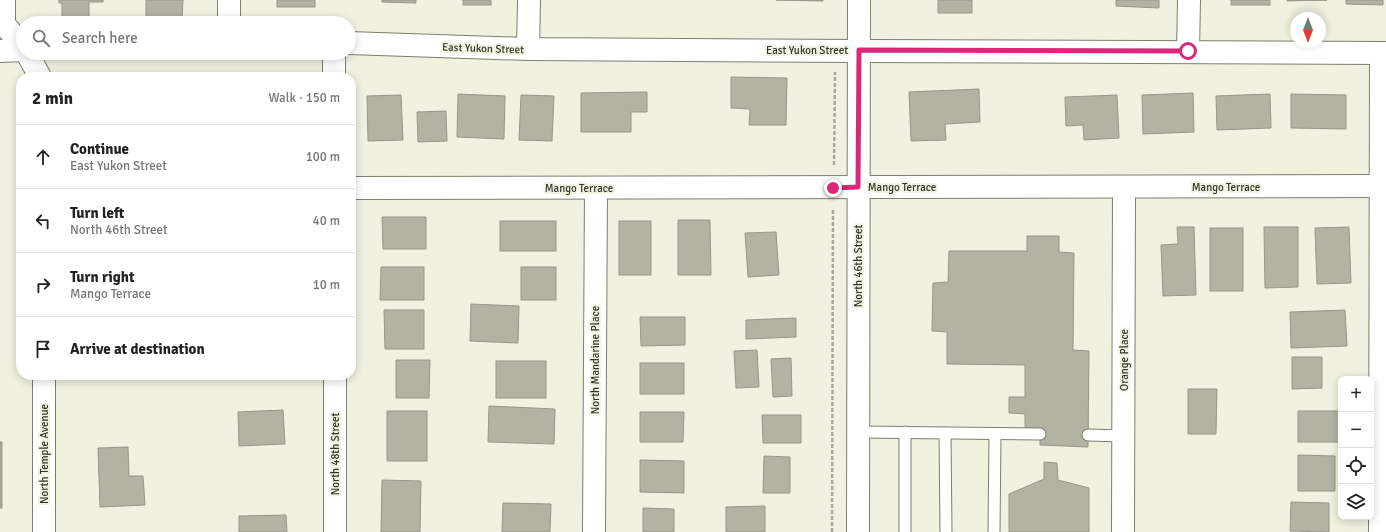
<!DOCTYPE html>
<meta charset="utf-8">
<style>
:root{--surface:#fff;--page:#f6f6f6;--text:#222;--muted:#767676;--line:#e0e0e0}
body{margin:0;font-family:Signika,sans-serif;background:var(--page);color:var(--text)}
.controls{position:absolute;right:12px;bottom:12px;display:grid;overflow:hidden;border-radius:8px;box-shadow:0 2px 10px #0003}
.controls button{width:36px;height:36px;display:grid;place-items:center;padding:0;border:0;border-bottom:1px solid var(--line);background:var(--surface);color:var(--text);font:20px sans-serif}
.compass{position:absolute;left:1290px;top:12px;width:36px;height:36px;border-radius:50%;background:var(--surface);box-shadow:0 2px 10px #0003;rotate:180deg}
.stop{position:absolute;width:12px;height:12px;margin:-9px;border:3px solid #db2777;border-radius:50%;background:#fff}
.stop.end{background:#db2777;border-color:#fff;box-shadow:0 1px 4px #0008}
.list{margin:0;padding:0;list-style:none}
h2{display:flex;justify-content:space-between;align-items:center;height:52px;margin:0;padding:0 16px;font-size:17px}
h2 small{font-size:13px;font-weight:400;color:var(--muted)}
.list li{display:grid;grid-template-columns:26px 1fr auto;gap:12px;align-items:center;box-sizing:border-box;height:64px;padding:0 16px;border-top:1px solid var(--line)}
.list b{display:block;font-size:15px;white-space:nowrap}
.list p{margin:0;font-size:13px;white-space:nowrap;color:var(--muted)}
.list em{font-size:13px;font-style:normal;color:var(--muted)}
.icon{flex:none;width:22px;height:22px;fill:none;stroke:currentColor;stroke-width:2;stroke-linecap:round;stroke-linejoin:round}
.map{position:relative;flex:none;width:1386px;height:532px;overflow:hidden}
.search{position:absolute;background:var(--surface);box-shadow:0 2px 10px #0003;left:16px;top:16px;width:340px;height:44px;display:flex;align-items:center;gap:10px;box-sizing:border-box;padding:0 14px;border-radius:22px;color:var(--muted);font-size:15px}
.panel{position:absolute;background:var(--surface);box-shadow:0 2px 10px #0003;left:16px;top:72px;width:340px;height:308px;border-radius:16px}
.map>svg:first-child{display:block}
.building{fill:#b3b3a2;stroke:#969786}
.lines{fill:none;stroke-linecap:round;stroke-linejoin:round}
.service-casing{stroke:#7e7e6e;stroke-width:13}
.minor-casing{stroke:#7e7e6e;stroke-width:24}
.tertiary-casing{stroke:#7e7e6e;stroke-width:24}
.path{stroke:#a7a89a;stroke-width:2.5;stroke-dasharray:4 2;stroke-linecap:butt}
.service{stroke:#fff;stroke-width:11}
.minor{stroke:#fff;stroke-width:22}
.tertiary{stroke:#fff;stroke-width:22}
.route{stroke:#db2777;stroke-width:5}
.labels{text-anchor:middle;stroke-width:4;stroke-linejoin:round;paint-order:stroke}
.street-label{font-size:11px;fill:#33342d;stroke:#f0f1de}
</style>
<div class="map">
<svg width="1386" height="532" viewBox="0 0 1386 532">
<rect width="100%" height="100%" fill="#f0f1de"/>
<g class="building">
<path d="M 59,0 L 103,0 L 103,2 L 89,2 L 89,21 L 62,21 L 62,3 L 59,3 Z"/>
<path d="M 146,0 L 183,0 L 182,21 L 146,21 Z"/>
<rect x="277" y="0" width="38" height="7"/>
<path d="M 382,0 L 416,0 L 416,3 L 382,2 Z"/>
<rect x="463" y="0" width="28" height="5"/>
<path d="M 776,0 L 823,0 L 823,1 Z"/>
<rect x="938" y="0" width="34" height="13"/>
<path d="M 1116,0 L 1159,0 L 1159,8 L 1116,6 Z"/>
<rect x="1231" y="0" width="39" height="5"/>
<path d="M 1287,0 L 1327,0 L 1287,1 Z"/>
<path d="M 1346,0 L 1383,0 L 1383,5 L 1346,4 Z"/>
<path d="M 731,77 L 787,78 L 786,125 L 749,125 L 750,109 L 731,108 Z"/>
<path d="M 979,89 L 980,122 L 945,124 L 946,140 L 911,141 L 909,92 Z"/>
<path d="M 647,92 L 647,112 L 631,112 L 631,132 L 581,132 L 581,93 Z"/>
<path d="M 1193,93 L 1194,132 L 1143,134 L 1142,95 Z"/>
<path d="M 458,94 L 505,96 L 504,139 L 457,137 Z"/>
<path d="M 1270,94 L 1271,128 L 1217,130 L 1216,96 Z"/>
<path d="M 1291,94 L 1346,95 L 1346,129 L 1291,128 Z"/>
<path d="M 401,95 L 403,140 L 368,141 L 367,96 Z"/>
<path d="M 521,95 L 554,96 L 552,141 L 519,140 Z"/>
<path d="M 1117,95 L 1119,138 L 1084,140 L 1083,125 L 1066,126 L 1065,97 Z"/>
<path d="M 446,111 L 447,141 L 418,142 L 417,112 Z"/>
<path d="M 382,217 L 426,217 L 426,249 L 383,249 Z"/>
<path d="M 678,220 L 710,220 L 711,275 L 678,275 Z"/>
<rect x="500" y="221" width="56" height="30"/>
<rect x="619" y="221" width="32" height="54"/>
<path d="M 1177,227 L 1194,227 L 1196,295 L 1163,296 L 1161,245 L 1178,244 Z"/>
<path d="M 1264,227 L 1298,227 L 1298,287 L 1265,288 Z"/>
<path d="M 1349,227 L 1351,283 L 1317,284 L 1315,228 Z"/>
<rect x="1210" y="228" width="33" height="63"/>
<path d="M 776,232 L 779,275 L 748,277 L 745,233 Z"/>
<path d="M 1027,236 L 1059,236 L 1059,252 L 1074,253 L 1073,350 L 1089,351 L 1088,447 L 1040,445 L 1040,430 L 1025,430 L 1025,414 L 1009,413 L 1009,397 L 1025,397 L 1025,365 L 947,364 L 947,332 L 932,331 L 933,283 L 948,282 L 949,251 L 1027,251 Z"/>
<path d="M 381,267 L 424,267 L 424,300 L 380,300 Z"/>
<rect x="521" y="267" width="35" height="33"/>
<path d="M 471,304 L 519,306 L 518,343 L 470,341 Z"/>
<path d="M 384,310 L 424,310 L 424,349 L 385,349 Z"/>
<path d="M 1345,310 L 1347,346 L 1291,348 L 1290,312 Z"/>
<path d="M 640,317 L 685,317 L 685,345 L 641,346 Z"/>
<path d="M 796,318 L 796,337 L 746,339 L 746,320 Z"/>
<path d="M 757,350 L 759,387 L 736,388 L 734,351 Z"/>
<path d="M 1292,357 L 1322,357 L 1322,388 L 1292,389 Z"/>
<path d="M 791,358 L 792,396 L 773,397 L 771,359 Z"/>
<path d="M 396,360 L 430,360 L 429,398 L 396,398 Z"/>
<rect x="496" y="361" width="50" height="37"/>
<rect x="640" y="363" width="44" height="31"/>
<path d="M 1188,389 L 1217,389 L 1216,434 L 1188,434 Z"/>
<path d="M 489,406 L 555,409 L 554,444 L 488,442 Z"/>
<path d="M 283,410 L 285,444 L 239,446 L 238,412 Z"/>
<rect x="387" y="411" width="40" height="50"/>
<rect x="1298" y="411" width="41" height="31"/>
<path d="M 640,412 L 684,412 L 683,442 L 640,442 Z"/>
<path d="M 762,415 L 801,415 L 801,443 L 763,443 Z"/>
<rect x="0" y="442" width="2" height="66"/>
<path d="M 128,447 L 129,476 L 143,476 L 145,505 L 100,507 L 98,448 Z"/>
<path d="M 1298,455 L 1335,456 L 1335,491 L 1298,491 Z"/>
<path d="M 764,456 L 790,457 L 790,493 L 763,493 Z"/>
<path d="M 640,460 L 684,461 L 684,493 L 640,492 Z"/>
<path d="M 1044,462 L 1057,463 L 1058,480 L 1089,488 L 1089,532 L 1009,532 L 1009,494 L 1044,479 Z"/>
<path d="M 382,480 L 421,481 L 420,532 L 381,532 Z"/>
<path d="M 1291,502 L 1329,503 L 1329,532 L 1290,531 Z"/>
<path d="M 503,503 L 551,504 L 550,532 L 502,532 Z"/>
<path d="M 765,506 L 765,532 L 726,532 L 726,507 Z"/>
<path d="M 643,508 L 674,509 L 674,532 L 643,532 Z"/>
<path d="M 286,515 L 287,532 L 239,532 L 239,516 Z"/>
</g>
<g class="lines">
<g class="service-casing">
<g id="service">
<path d="M 858,432 L 1040,434"/>
<path d="M 945,433 L 946,532"/>
<path d="M 1088,435 L 1124,436"/>
<path d="M 905,532 L 905,432"/>
<path d="M 994,532 L 995,434"/>
</g>
</g>
<g class="minor-casing">
<g id="minor">
<path d="M 4,0 L 4,24 L 23,47"/>
<path d="M 229,0 L 229,23"/>
<path d="M 349,43 L 528,49 L 859,51"/>
<path d="M 528,49 L 529,0"/>
<path d="M 0,51 L 23,50"/>
<path d="M 1188,51 L 1189,0"/>
<path d="M 27,53 L 40,77"/>
<path d="M 334,53 L 334,77"/>
<path d="M 351,188 L 1382,186"/>
<path d="M 44,375 L 44,532"/>
<path d="M 335,375 L 335,532"/>
<path d="M 594,532 L 596,188"/>
<path d="M 1123,532 L 1124,188"/>
<path d="M 1380,532 L 1381,53"/>
</g>
</g>
<g class="tertiary-casing">
<g id="tertiary">
<path d="M 859,51 L 1386,53"/>
<path d="M 858,532 L 859,0"/>
</g>
</g>
<g class="path">
<path d="M 834,165 L 835,72"/>
<path d="M 832,532 L 833,208"/>
</g>
<use href="#service" class="service"/>
<use href="#minor" class="minor"/>
<use href="#tertiary" class="tertiary"/>
</g>
<g class="lines">
<path class="route" d="M 833,188 L 858,187 L 859,50 L 1188,51"/>
</g>
<g class="labels">
<g class="street-label">
<text transform="translate(483 48) rotate(2)" y="4">East Yukon Street</text>
<text x="807" y="54">East Yukon Street</text>
<text x="902" y="191">Mango Terrace</text>
<text x="1226" y="191">Mango Terrace</text>
<text x="579" y="192">Mango Terrace</text>
<text transform="translate(858 266) rotate(-90)" y="4">North 46th Street</text>
<text transform="translate(595 360) rotate(-90)" y="4">North Mandarine Place</text>
<text transform="translate(1124 360) rotate(-90)" y="4">Orange Place</text>
<text transform="translate(44 454) rotate(-90)" y="4">North Temple Avenue</text>
<text transform="translate(335 454) rotate(-90)" y="4">North 48th Street</text>
</g>
</g>
</svg>
<div class="controls">
<button>+</button>
<button>−</button>
<button><svg class="icon" aria-label="locate" viewBox="0 0 24 24"><circle cx="12" cy="12" r="6"/><path d="M12 2v4M12 18v4M2 12h4M18 12h4"/></svg></button>
<button><svg class="icon" aria-label="layers" viewBox="0 0 24 24"><path d="M12 4l9 5-9 5-9-5zM3 14l9 5 9-5"/></svg></button>
</div>
<svg class="compass" viewBox="-18 -18 36 36"><path d="M0-13l5 13h-10z" fill="#e53935"/><path d="M0 13l5-13h-10z" fill="#767676"/></svg>
<div class="stop" style="left:1188px;top:51px"></div>
<div class="stop end" style="left:833px;top:188px"></div>
<div class="search"><svg class="icon" aria-label="search" viewBox="0 0 24 24"><circle cx="10" cy="10" r="6"/><path d="M15 15l6 6"/></svg>Search here</div>
<section class="panel">
<h2>2 min<small>Walk · 150 m</small></h2>
<ul class="list">
<li><svg class="icon" aria-label="ahead" viewBox="0 0 24 24"><path d="M12 20V5M6 11l6-6 6 6"/></svg><div><b>Continue</b><p>East Yukon Street</p></div><em>100 m</em></li>
<li><svg class="icon" aria-label="left" viewBox="0 0 24 24"><path d="M17 20v-9H6M10 6l-5 5 5 5"/></svg><div><b>Turn left</b><p>North 46th Street</p></div><em>40 m</em></li>
<li><svg class="icon" aria-label="right" viewBox="0 0 24 24"><path d="M7 20v-9h11M14 6l5 5-5 5"/></svg><div><b>Turn right</b><p>Mango Terrace</p></div><em>10 m</em></li>
<li><svg class="icon" aria-label="arrive" viewBox="0 0 24 24"><path d="M6 21V4h12l-3 4 3 4H6"/></svg><div><b>Arrive at destination</b></div></li>
</ul>
</section>
</div>
